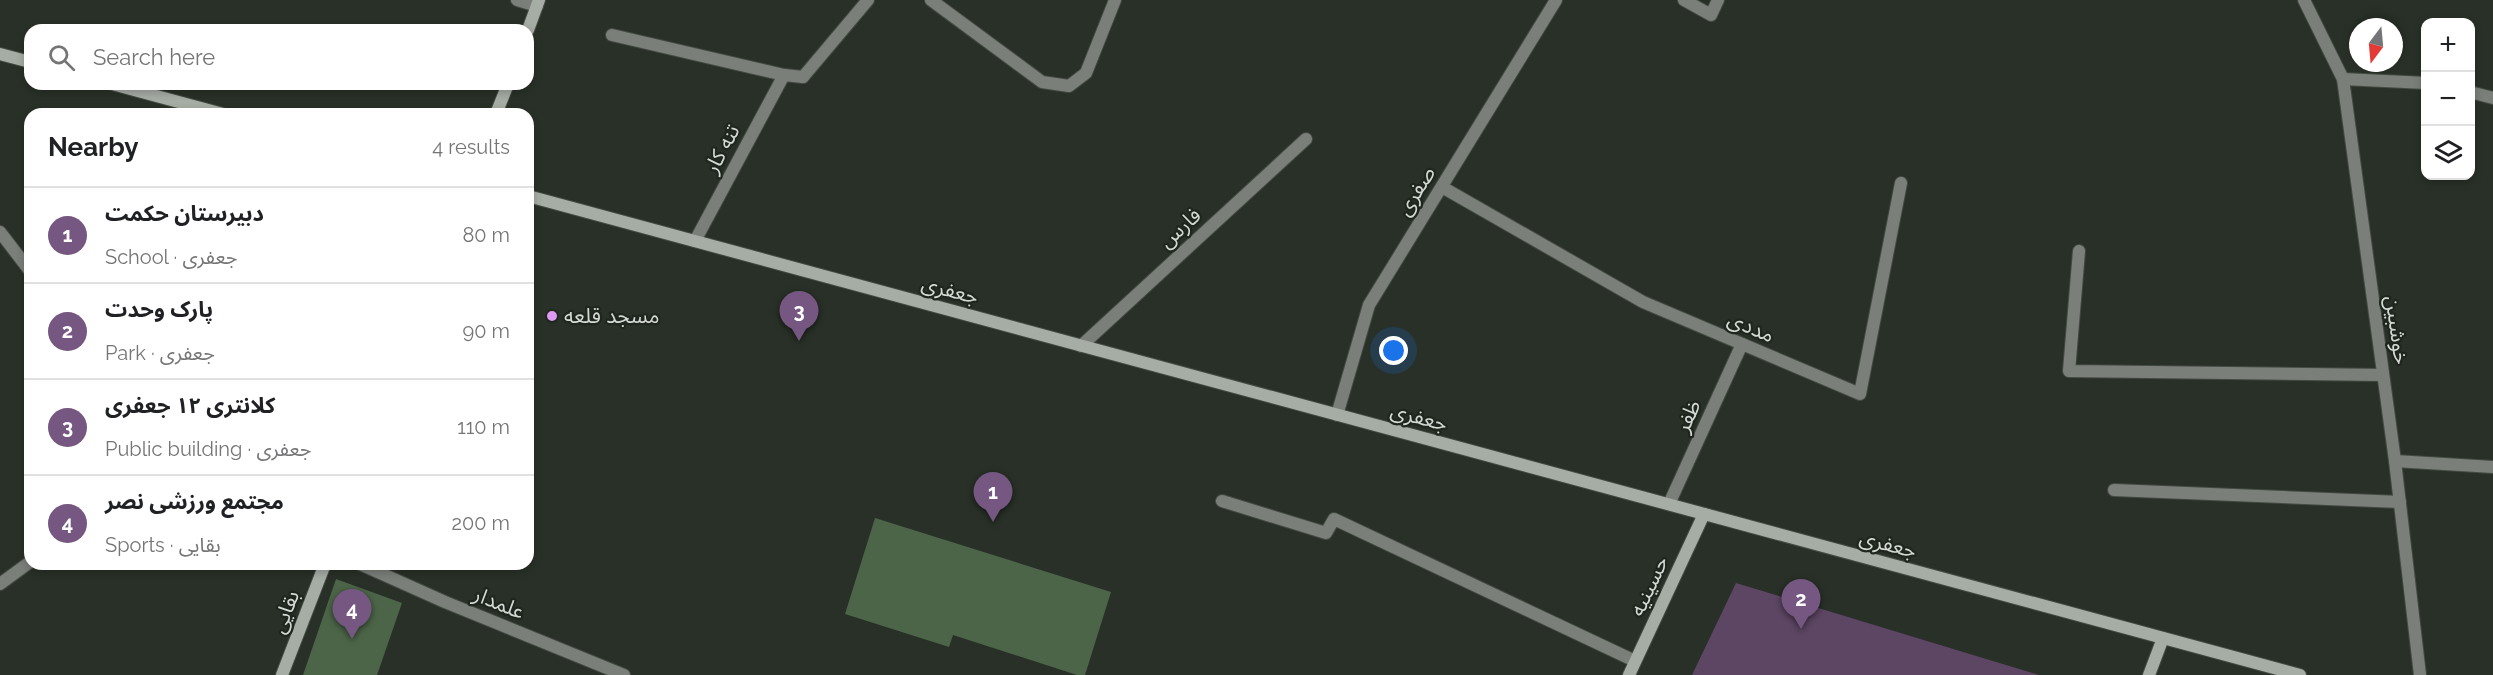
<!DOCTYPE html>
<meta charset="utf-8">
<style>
:root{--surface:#fff;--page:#f2f2f2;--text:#202124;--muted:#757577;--line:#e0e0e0;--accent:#755781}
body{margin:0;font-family:Raleway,"Noto Sans Arabic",sans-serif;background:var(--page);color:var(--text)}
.controls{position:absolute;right:18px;top:18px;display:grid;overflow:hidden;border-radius:12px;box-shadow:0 3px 9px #0003}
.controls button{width:54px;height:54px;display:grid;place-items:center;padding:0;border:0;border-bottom:2px solid var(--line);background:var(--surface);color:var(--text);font:30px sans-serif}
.compass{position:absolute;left:2349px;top:18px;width:54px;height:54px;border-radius:50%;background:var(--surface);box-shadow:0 3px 9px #0003;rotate:196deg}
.you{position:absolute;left:1394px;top:351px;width:21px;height:21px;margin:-15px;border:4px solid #fff;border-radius:50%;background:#1a73e8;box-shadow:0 0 0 9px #1a73e833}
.badge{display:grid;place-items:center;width:39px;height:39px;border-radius:50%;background:var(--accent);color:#fff;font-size:20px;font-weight:700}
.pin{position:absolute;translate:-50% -50px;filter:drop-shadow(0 2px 3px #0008)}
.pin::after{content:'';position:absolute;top:32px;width:21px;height:18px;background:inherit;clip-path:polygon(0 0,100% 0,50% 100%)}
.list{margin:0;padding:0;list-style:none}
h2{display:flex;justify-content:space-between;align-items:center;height:78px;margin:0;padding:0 24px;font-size:26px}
h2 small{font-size:20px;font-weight:400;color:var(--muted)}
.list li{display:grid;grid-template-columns:39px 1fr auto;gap:18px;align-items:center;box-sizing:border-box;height:96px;padding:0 24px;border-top:2px solid var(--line)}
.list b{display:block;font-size:22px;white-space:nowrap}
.list p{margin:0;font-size:20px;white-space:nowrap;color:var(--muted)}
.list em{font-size:20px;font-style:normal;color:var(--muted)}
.icon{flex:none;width:33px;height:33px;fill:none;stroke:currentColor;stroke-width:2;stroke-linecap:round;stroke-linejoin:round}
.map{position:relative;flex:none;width:2493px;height:675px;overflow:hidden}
.search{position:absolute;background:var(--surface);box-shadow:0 3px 9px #0003;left:24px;top:24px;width:510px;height:66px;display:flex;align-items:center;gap:15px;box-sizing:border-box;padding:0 21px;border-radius:18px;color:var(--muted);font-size:22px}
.panel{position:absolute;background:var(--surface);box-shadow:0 3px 9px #0003;left:24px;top:108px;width:510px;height:462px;border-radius:18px}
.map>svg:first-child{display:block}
.green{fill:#5c4663}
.building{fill:#4c6548}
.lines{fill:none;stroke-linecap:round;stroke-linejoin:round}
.lane-casing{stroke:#444b43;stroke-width:14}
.street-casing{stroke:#444b43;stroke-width:14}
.secondary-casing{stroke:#444b43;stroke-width:14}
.lane{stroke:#7b7f7a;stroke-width:12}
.street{stroke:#7b7f7a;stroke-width:12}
.secondary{stroke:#a6ada5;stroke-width:12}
.poi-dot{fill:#dd99f3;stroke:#1f261e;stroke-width:2}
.labels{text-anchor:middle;stroke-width:4.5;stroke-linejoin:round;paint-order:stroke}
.street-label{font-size:21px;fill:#d4d9d4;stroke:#1f261e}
.poi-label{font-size:21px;fill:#d4d9d4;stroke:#1f261e;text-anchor:start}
</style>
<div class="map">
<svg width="2493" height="675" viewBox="0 0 2493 675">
<rect width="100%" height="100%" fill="#283027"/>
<path class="green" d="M 1736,583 L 2039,675 L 1692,675 Z"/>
<g class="building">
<path d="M 875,518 L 1111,592 L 1085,675 L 1077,675 L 953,635 L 949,647 L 845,614 Z"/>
<path d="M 336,579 L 402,603 L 377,675 L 303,675 Z"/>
</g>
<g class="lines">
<g class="lane-casing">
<g id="lane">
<path d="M 803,77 L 868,0"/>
<path d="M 695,241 L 784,75"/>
<path d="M 2079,251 L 2069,371 L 2383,375"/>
<path d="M 1081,346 L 1306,139"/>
<path d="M 2395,461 L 2493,467"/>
<path d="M 2114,490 L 2400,502"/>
<path d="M 1222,501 L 1326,533 L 1334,519 L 1635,661"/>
</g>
</g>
<g class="street-casing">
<g id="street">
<path d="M 517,0 L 537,6"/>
<path d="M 931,0 L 1042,82 L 1069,86 L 1086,73 L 1115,0"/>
<path d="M 1684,0 L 1711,15 L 1718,0"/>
<path d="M 2304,0 L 2343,79 L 2395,461 L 2420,675"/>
<path d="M 612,35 L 784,75 L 803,77"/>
<path d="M 2343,79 L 2426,83"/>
<path d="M 2470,92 L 2493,98"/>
<path d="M 1442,187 L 1643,302 L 1860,394 L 1901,183"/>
<path d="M 0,232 L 30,271"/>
<path d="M 1337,415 L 1369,305 L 1556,0"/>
<path d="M 1669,504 L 1742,344"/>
<path d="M 360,564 L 445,602 L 624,675"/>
<path d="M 0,584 L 30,562"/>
</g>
</g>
<g class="secondary-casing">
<g id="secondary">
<path d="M 528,30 L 539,0"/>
<path d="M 0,54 L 30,62"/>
<path d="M 112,84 L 223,114"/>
<path d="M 496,114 L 508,84"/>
<path d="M 528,196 L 2300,675"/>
<path d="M 282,675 L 325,564"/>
<path d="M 1629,675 L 1704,514"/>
<path d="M 2149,675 L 2163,638"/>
</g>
</g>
<use href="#lane" class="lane"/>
<use href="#street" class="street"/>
<use href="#secondary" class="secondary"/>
</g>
<circle class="poi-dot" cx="552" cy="316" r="6"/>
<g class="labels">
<g class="street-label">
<text transform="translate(722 149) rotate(-62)" y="7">تنه کار</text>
<text transform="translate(1416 191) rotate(-58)" y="7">صفری</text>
<text transform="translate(1180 228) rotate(-42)" y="7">فارس</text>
<text transform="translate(950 290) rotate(15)" y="7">جعفری</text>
<text transform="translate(1751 327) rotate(23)" y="7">مددی</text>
<text transform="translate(2397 330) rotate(82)" y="7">خوشبین</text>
<text transform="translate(1688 416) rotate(-65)" y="7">ظفر</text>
<text transform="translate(1419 417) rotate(15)" y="7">جعفری</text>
<text transform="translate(1888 544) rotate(15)" y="7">جعفری</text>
<text transform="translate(1649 586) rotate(-65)" y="7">حسینیه</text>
<text transform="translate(499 603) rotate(22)" y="7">علمدار</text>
<text transform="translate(285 612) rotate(-69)" y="7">بقایی</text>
</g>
<g class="poi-label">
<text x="564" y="323">مسجد قلعه</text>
</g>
</g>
</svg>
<div class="controls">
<button>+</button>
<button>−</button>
<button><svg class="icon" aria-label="layers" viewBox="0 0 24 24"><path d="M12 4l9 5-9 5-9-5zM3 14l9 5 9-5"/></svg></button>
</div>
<svg class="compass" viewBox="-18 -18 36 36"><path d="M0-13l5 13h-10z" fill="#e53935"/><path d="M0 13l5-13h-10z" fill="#757577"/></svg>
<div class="you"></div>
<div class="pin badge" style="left:993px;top:522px">1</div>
<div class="pin badge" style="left:1801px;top:629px">2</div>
<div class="pin badge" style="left:799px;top:341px">3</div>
<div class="pin badge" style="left:352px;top:639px">4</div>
<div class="search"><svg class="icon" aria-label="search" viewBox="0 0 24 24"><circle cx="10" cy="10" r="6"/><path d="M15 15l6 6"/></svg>Search here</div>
<section class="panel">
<h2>Nearby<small>4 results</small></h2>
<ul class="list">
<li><span class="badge">1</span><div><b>دبیرستان حکمت</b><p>School · جعفری</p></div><em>80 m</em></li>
<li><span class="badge">2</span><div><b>پارک وحدت</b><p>Park · جعفری</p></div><em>90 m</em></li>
<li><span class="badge">3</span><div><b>کلانتری ۱۲ جعفری</b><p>Public building · جعفری</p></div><em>110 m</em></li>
<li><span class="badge">4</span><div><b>مجتمع ورزشی نصر</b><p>Sports · بقایی</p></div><em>200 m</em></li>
</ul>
</section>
</div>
